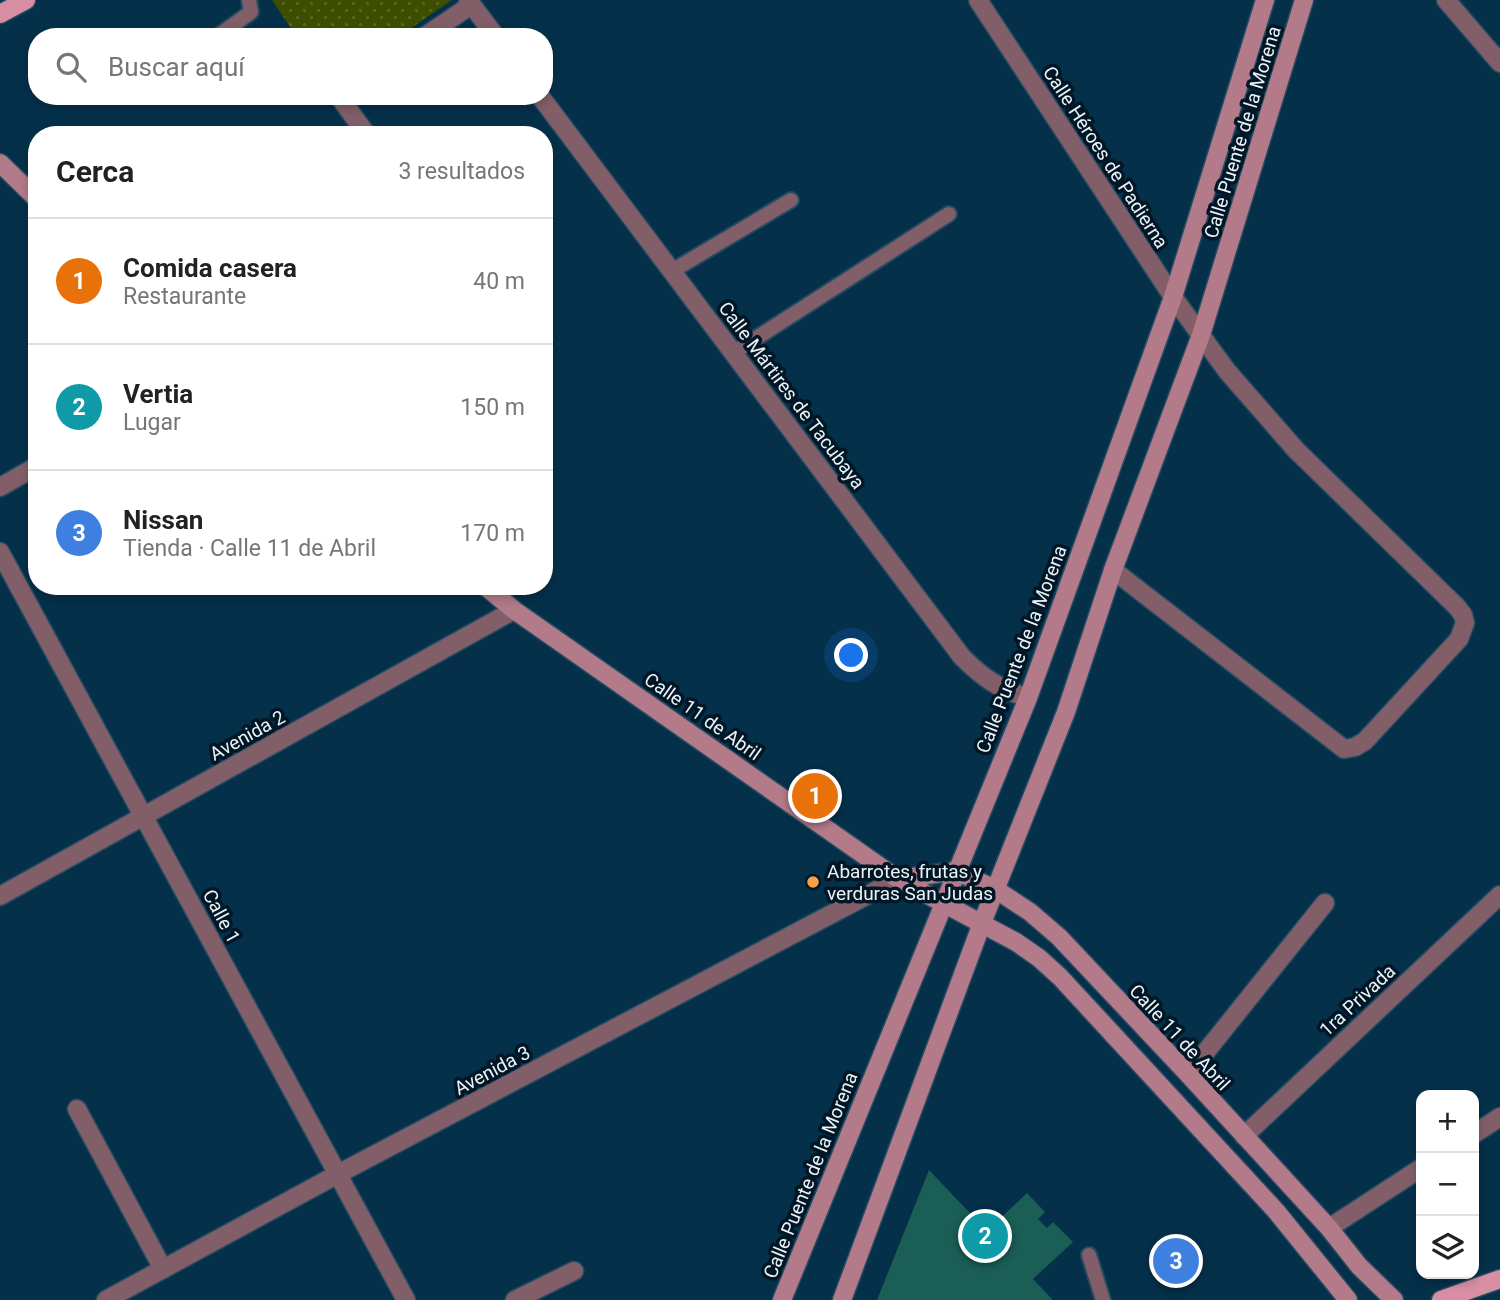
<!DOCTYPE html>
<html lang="es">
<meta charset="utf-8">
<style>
:root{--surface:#fff;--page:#f6f6f6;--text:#222;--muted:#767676;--line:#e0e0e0;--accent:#825b34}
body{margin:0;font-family:Roboto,sans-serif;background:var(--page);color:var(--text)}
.controls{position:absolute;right:21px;bottom:21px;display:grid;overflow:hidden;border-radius:14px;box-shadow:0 4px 10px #0003}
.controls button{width:63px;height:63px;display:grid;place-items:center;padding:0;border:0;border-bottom:2px solid var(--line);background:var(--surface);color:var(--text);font:35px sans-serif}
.you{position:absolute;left:852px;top:656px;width:24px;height:24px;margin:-18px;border:5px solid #fff;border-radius:50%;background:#1a73e8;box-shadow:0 0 0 10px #1a73e833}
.badge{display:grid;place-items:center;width:46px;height:46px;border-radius:50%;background:var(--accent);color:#fff;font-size:23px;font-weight:700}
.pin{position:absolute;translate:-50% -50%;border:4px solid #fff;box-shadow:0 2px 7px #0006}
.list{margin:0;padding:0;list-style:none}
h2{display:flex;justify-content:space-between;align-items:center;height:91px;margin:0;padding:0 28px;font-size:30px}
h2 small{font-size:23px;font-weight:400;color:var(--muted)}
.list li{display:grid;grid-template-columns:46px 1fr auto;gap:21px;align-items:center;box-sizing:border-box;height:126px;padding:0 28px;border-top:2px solid var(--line)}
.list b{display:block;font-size:26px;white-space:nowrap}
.list p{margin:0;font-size:23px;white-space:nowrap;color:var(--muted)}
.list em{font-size:23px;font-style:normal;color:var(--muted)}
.icon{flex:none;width:38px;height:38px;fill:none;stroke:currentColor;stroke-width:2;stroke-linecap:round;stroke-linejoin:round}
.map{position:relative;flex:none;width:1500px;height:1300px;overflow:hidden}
.search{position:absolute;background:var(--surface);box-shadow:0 4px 10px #0003;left:28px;top:28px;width:525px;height:77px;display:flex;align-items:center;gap:18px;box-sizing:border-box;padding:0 24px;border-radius:28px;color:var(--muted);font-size:26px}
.panel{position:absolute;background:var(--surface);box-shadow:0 4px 10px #0003;left:28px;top:126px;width:525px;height:469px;border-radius:28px}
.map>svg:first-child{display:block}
.grass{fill:url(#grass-dots)}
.building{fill:#1a5e55}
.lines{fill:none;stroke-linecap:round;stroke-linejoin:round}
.lane-casing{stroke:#254b62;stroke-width:18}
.street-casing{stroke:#254b62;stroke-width:21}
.secondary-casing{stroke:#254b62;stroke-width:21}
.primary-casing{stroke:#254b62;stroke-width:21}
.lane{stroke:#825f68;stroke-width:14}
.street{stroke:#825f68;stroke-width:18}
.secondary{stroke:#b37a89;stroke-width:18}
.primary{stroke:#d88fa3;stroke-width:18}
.poi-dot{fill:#f8a04b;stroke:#011726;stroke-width:2.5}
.labels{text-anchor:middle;stroke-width:7;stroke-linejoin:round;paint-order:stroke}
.street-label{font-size:19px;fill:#ecf3f8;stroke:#011726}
.poi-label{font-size:19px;fill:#ecf3f8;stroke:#011726;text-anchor:start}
</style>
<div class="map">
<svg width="1500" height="1300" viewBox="0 0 1500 1300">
<defs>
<pattern id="grass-dots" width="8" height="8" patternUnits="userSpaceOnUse" patternTransform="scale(1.75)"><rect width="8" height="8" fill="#3e4e00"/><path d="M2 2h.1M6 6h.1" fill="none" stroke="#5a6826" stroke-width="1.8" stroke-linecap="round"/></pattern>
</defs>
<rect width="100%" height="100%" fill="#05304a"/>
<path class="grass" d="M 272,0 L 452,0 L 398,37 L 297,37 Z"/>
<path class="building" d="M 929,1170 L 987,1231 L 1027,1193 L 1045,1212 L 1038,1219 L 1047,1228 L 1053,1222 L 1073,1242 L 1033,1279 L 1053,1300 L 877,1300 Z"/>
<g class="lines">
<g class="lane-casing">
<g id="lane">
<path d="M 218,36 L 251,12 L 249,0"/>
<path d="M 672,271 L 791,200"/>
<path d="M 733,353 L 949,214"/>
<path d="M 1089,1255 L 1103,1300"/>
</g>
</g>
<g class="street-casing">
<g id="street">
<path d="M 468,0 L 496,37"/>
<path d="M 978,0 L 1173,297 L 1227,371 L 1296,450 L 1457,607 L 1463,615 L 1465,623 L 1459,639 L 1365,741 L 1355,747 L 1344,749 L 1113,570"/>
<path d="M 1446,0 L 1500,63"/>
<path d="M 424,37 L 471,5"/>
<path d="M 342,96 L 343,102 L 367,135"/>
<path d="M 540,96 L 962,657 C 984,679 998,688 1028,698"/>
<path d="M 0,487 L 37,466"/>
<path d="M 0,552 L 406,1300"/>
<path d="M 0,896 L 514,610"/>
<path d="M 1188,1074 L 1325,903"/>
<path d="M 77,1109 L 163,1269"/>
<path d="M 1474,1134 L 1500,1117"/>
<path d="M 1244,1136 L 1500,895"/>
<path d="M 1329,1228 L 1421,1168"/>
<path d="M 106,1300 L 338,1174 L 898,879"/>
<path d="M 515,1300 L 574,1271"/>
</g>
</g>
<g class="secondary-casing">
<g id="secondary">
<path d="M 0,163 L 37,199"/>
<path d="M 485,586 L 514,610 L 898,879 L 1016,942 L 1039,958 L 1060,977 L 1276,1211 L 1348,1300"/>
<path d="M 898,879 L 956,871 L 995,889 L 1030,912 L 1059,937 L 1188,1074 L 1329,1228 L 1359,1266 L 1394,1300"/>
<path d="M 782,1300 L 1028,698 L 1173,297 L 1265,0"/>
<path d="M 842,1300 L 982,923 L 1066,712 L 1113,570 L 1201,335 L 1304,0"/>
</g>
</g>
<g class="primary-casing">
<g id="primary">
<path d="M 0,14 L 26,0"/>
<path d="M 1441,1300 L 1500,1279"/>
</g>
</g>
<use href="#lane" class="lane"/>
<use href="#street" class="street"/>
<use href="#secondary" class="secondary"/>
<use href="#primary" class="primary"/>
</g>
<circle class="poi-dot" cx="813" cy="882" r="7"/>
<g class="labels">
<g class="street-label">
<text transform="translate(1242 132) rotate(-73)" y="7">Calle Puente de la Morena</text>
<text transform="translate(1106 157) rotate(57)" y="7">Calle Héroes de Padierna</text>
<text transform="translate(792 395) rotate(53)" y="7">Calle Mártires de Tacubaya</text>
<text transform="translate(1021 649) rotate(-69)" y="7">Calle Puente de la Morena</text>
<text transform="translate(703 716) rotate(35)" y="7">Calle 11 de Abril</text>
<text transform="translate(247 735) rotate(-29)" y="7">Avenida 2</text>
<text transform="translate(222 916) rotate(62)" y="7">Calle 1</text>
<text transform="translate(1357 1000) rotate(-43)" y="7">1ra Privada</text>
<text transform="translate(1180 1037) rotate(47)" y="7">Calle 11 de Abril</text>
<text transform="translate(492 1070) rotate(-28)" y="7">Avenida 3</text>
<text transform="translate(810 1175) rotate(-68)" y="7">Calle Puente de la Morena</text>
</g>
<g class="poi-label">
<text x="827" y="878">Abarrotes, frutas y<tspan x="827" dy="22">verduras San Judas</tspan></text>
</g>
</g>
</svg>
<div class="controls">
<button>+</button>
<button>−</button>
<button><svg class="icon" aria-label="layers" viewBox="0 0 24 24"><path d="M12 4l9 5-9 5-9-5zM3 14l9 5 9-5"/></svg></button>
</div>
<div class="you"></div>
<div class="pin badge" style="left:815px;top:796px;background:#e8710a">1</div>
<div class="pin badge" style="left:985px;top:1236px;background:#0f9aa8">2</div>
<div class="pin badge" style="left:1176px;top:1261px;background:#3f7fe0">3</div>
<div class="search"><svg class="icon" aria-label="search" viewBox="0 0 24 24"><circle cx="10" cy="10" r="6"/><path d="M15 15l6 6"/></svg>Buscar aquí</div>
<section class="panel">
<h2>Cerca<small>3 resultados</small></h2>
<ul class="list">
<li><span class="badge" style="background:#e8710a">1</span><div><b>Comida casera</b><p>Restaurante</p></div><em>40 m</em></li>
<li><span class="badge" style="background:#0f9aa8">2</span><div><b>Vertia</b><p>Lugar</p></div><em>150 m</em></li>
<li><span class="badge" style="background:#3f7fe0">3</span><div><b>Nissan</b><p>Tienda · Calle 11 de Abril</p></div><em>170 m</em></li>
</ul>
</section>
</div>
